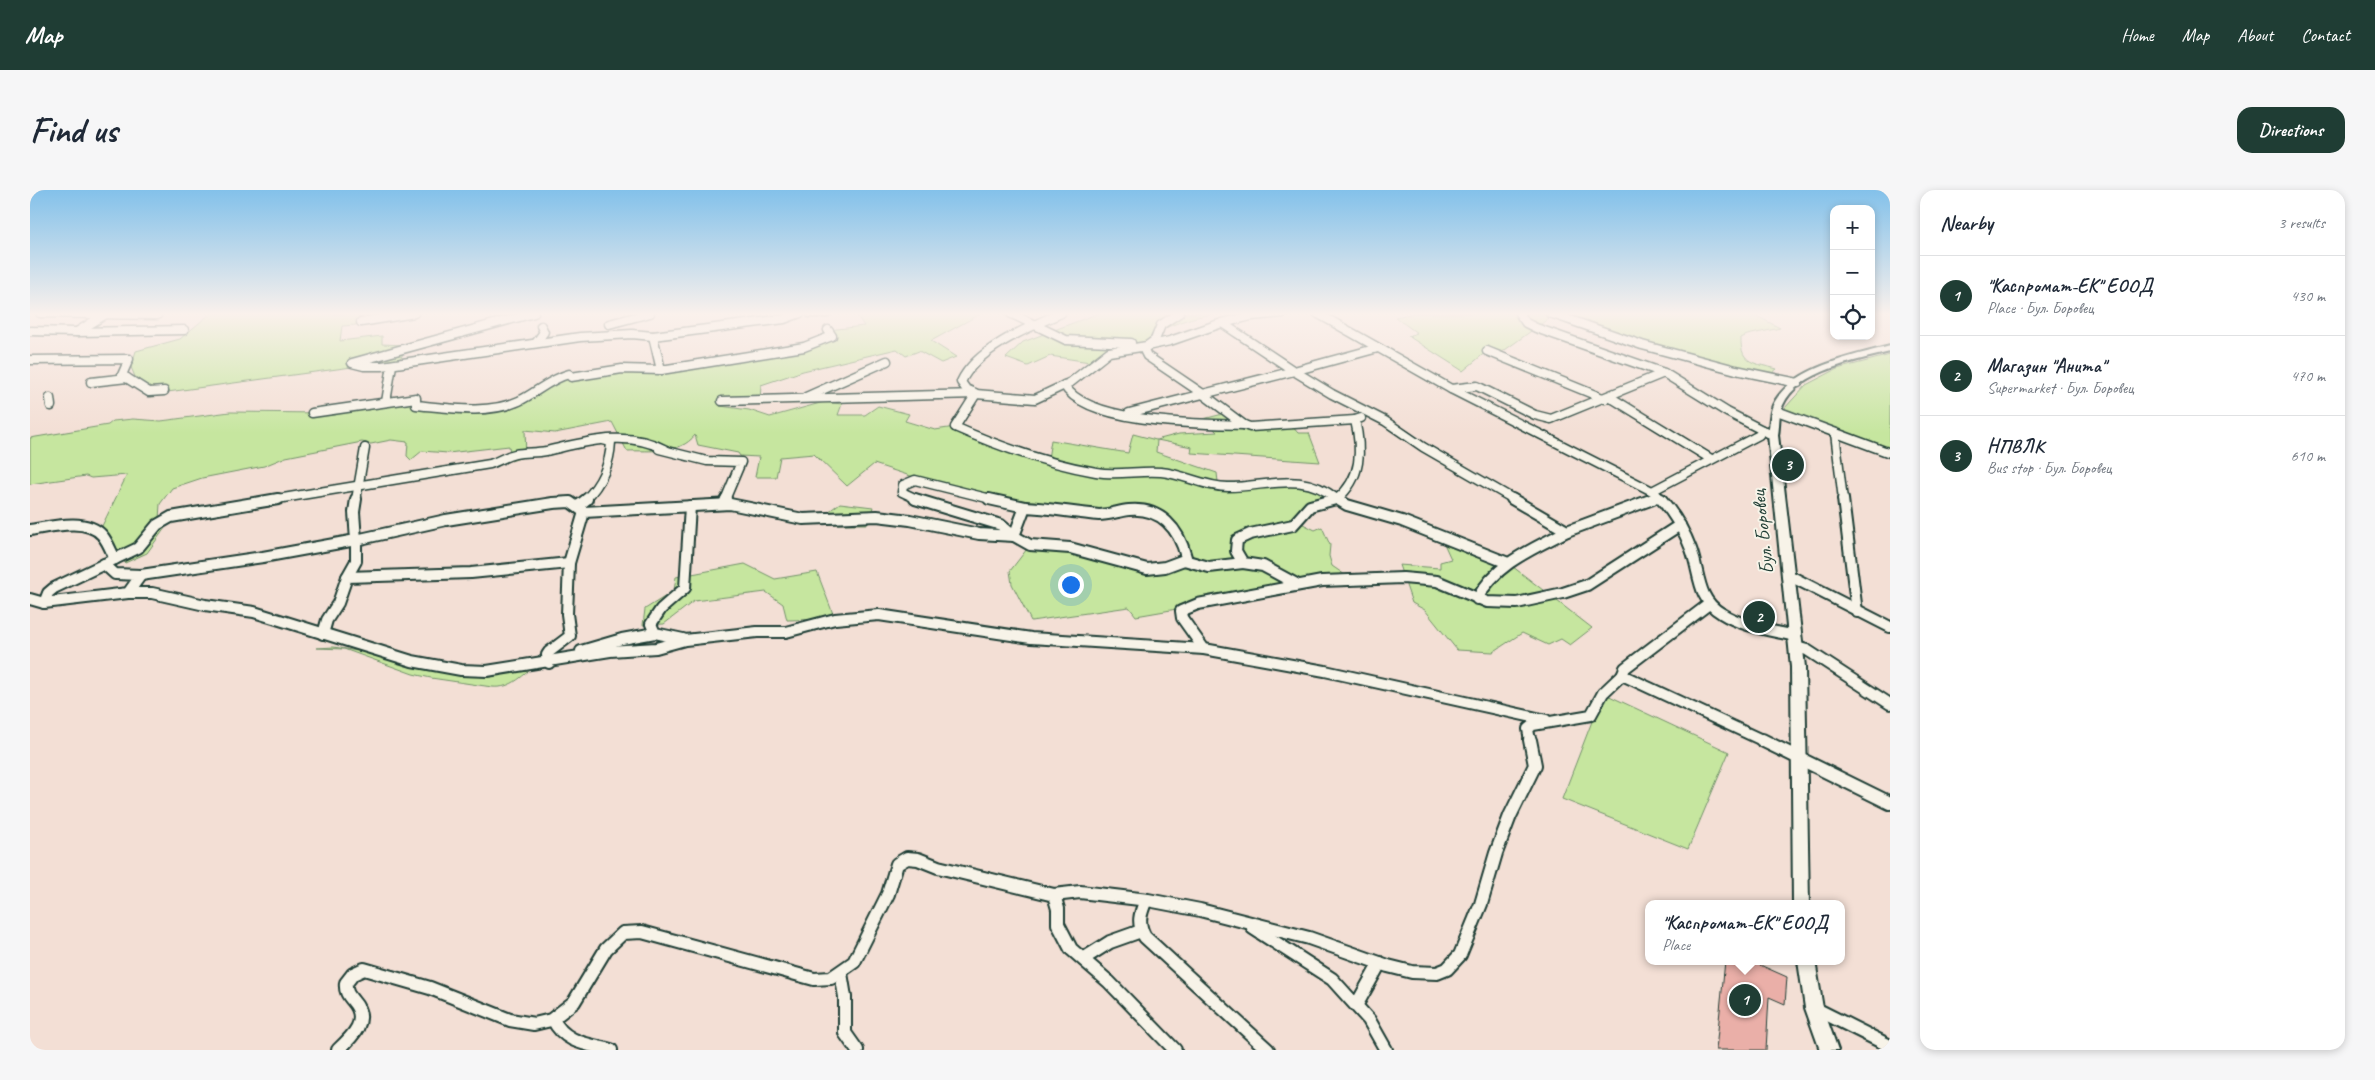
<!DOCTYPE html>
<meta charset="utf-8">
<style>
:root{--surface:#fff;--page:#f6f6f7;--text:#1f2937;--muted:#747a83;--line:#e0e1e3;--accent:#1f3d34}
body{margin:0;font-family:Caveat,sans-serif;background:var(--page);color:var(--text)}
.controls{position:absolute;right:15px;top:15px;display:grid;overflow:hidden;border-radius:10px;box-shadow:0 2px 8px #0003}
.controls button{width:45px;height:45px;display:grid;place-items:center;padding:0;border:0;border-bottom:1px solid var(--line);background:var(--surface);color:var(--text);font:25px sans-serif}
.you{position:absolute;left:1040px;top:394px;width:18px;height:18px;margin:-12px;border:4px solid #fff;border-radius:50%;background:#1a73e8;box-shadow:0 0 0 8px #1a73e833}
.badge{display:grid;place-items:center;width:32px;height:32px;border-radius:50%;background:var(--accent);color:#fff;font-size:16px;font-weight:700}
.pin{position:absolute;translate:-50% -50%;border:2px solid #fff;box-shadow:0 1px 5px #0006}
.popup{position:absolute;left:1615px;top:710px;width:200px;height:65px;box-sizing:border-box;display:grid;place-content:center;border-radius:10px;background:var(--surface);filter:drop-shadow(0 1px 4px #0005);font-size:16px;white-space:nowrap;color:var(--muted)}
.popup b{font-size:19px;color:var(--text)}
.popup::after{content:'';position:absolute;left:50%;top:100%;margin-left:-10px;border:10px solid transparent;border-top-color:var(--surface)}
.list{margin:0;padding:0;list-style:none}
h2{display:flex;justify-content:space-between;align-items:center;height:65px;margin:0;padding:0 20px;font-size:21px}
h2 small{font-size:16px;font-weight:400;color:var(--muted)}
.list li{display:grid;grid-template-columns:32px 1fr auto;gap:15px;align-items:center;box-sizing:border-box;height:80px;padding:0 20px;border-top:1px solid var(--line)}
.list b{display:block;font-size:19px;white-space:nowrap}
.list p{margin:0;font-size:16px;white-space:nowrap;color:var(--muted)}
.list em{font-size:16px;font-style:normal;color:var(--muted)}
.icon{flex:none;width:28px;height:28px;fill:none;stroke:currentColor;stroke-width:2;stroke-linecap:round;stroke-linejoin:round}
.map{position:relative;flex:none;width:1860px;height:860px;overflow:hidden;border-radius:15px}
header{display:flex;align-items:center;gap:30px;box-sizing:border-box;height:70px;padding:0 25px;background:var(--accent);color:#fff}
header strong{font-size:24px}
nav{display:flex;gap:28px;margin-inline-start:auto;font-size:18px}
.intro{display:flex;align-items:center;justify-content:space-between;box-sizing:border-box;height:120px;padding:0 30px}
h1{margin:0;font-size:35px}
.button{padding:12px 22px;border-radius:15px;background:var(--accent);color:#fff;font-size:18px;font-weight:700}
main{display:flex;gap:30px;padding:0 30px}
aside{flex:1;background:var(--surface);border-radius:15px;box-shadow:0 2px 8px #0003}
.map>svg:first-child{display:block}
.green{fill:#c6e69f;stroke:#72926a}
.building{fill:#eaafa8;stroke:#1f3d34}
.lines{fill:none;stroke-linecap:round;stroke-linejoin:round}
.minor-far2-casing{stroke:#1f3d34;stroke-width:11}
.minor-far1-casing{stroke:#1f3d34;stroke-width:14}
.minor-casing{stroke:#1f3d34;stroke-width:16}
.tertiary-casing{stroke:#1f3d34;stroke-width:4}
.minor-far2{stroke:#f7f3e8;stroke-width:8}
.minor-far1{stroke:#f7f3e8;stroke-width:10}
.minor{stroke:#f7f3e8;stroke-width:12}
.tertiary{fill:#f7f3e8;fill-rule:evenodd}
.labels{text-anchor:middle;stroke-width:4;stroke-linejoin:round;paint-order:stroke}
.street-label{font-size:20px;fill:#1f3d34;stroke:#f7f3e8}
</style>
<header>
<strong>Map</strong>
<nav><a>Home</a><a>Map</a><a>About</a><a>Contact</a></nav>
</header>
<div class="intro"><h1>Find us</h1><a class="button">Directions</a></div>
<main>
<div class="map">
<svg width="1860" height="860" viewBox="0 0 1860 860">
<rect width="100%" height="100%" fill="#f3dfd5"/>
<filter id="ink" filterUnits="userSpaceOnUse"><feTurbulence type="fractalNoise" baseFrequency=".02" numOctaves="2"/><feDisplacementMap in="SourceGraphic" scale="10" xChannelSelector="R" yChannelSelector="G"/><feConvolveMatrix kernelMatrix="1 2 1 2 8 2 1 2 1" color-interpolation-filters="sRGB"/></filter>
<g filter="url(#ink)">
<g class="green">
<path d="M 181,123 L 272,123 L 272,125 L 334,123 L 326,135 L 312,136 L 310,151 L 352,146 L 352,154 L 374,155 L 372,166 L 366,171 L 130,203 L 105,187 L 101,177 L 106,161 L 150,149 Z"/>
<path d="M 825,123 L 952,123 L 901,151 L 926,167 L 911,173 L 889,161 L 876,166 L 867,159 L 773,181 L 731,195 L 730,211 L 690,216 L 719,220 L 740,227 L 794,212 L 812,214 L 808,225 L 835,225 L 848,216 L 879,224 L 875,231 L 905,240 L 925,237 L 1018,269 L 1021,250 L 1098,263 L 1103,244 L 1126,250 L 1149,244 L 1187,242 L 1173,229 L 1197,223 L 1214,235 L 1261,235 L 1268,243 L 1279,243 L 1290,272 L 1161,263 L 1162,257 L 1127,250 L 1126,262 L 1187,283 L 1188,292 L 1255,292 L 1302,304 L 1281,315 L 1269,332 L 1285,340 L 1292,337 L 1300,355 L 1299,366 L 1302,376 L 1321,389 L 1106,426 L 1099,417 L 1001,431 L 982,394 L 980,381 L 1000,355 L 1110,378 L 1156,367 L 1128,325 L 1085,325 L 935,304 L 844,274 L 817,296 L 784,264 L 750,267 L 746,287 L 725,287 L 729,267 L 710,266 L 708,263 L 668,255 L 665,245 C 650,265 620,260 597,261 L 582,232 L 525,243 L 495,240 L 496,266 L 481,271 L 479,256 L 418,263 L 392,261 L 381,270 L 377,266 L 378,252 L 361,250 L 341,254 L 332,252 L 256,267 L 234,276 L 172,288 L 142,298 L 130,314 L 129,329 L 135,338 L 117,363 L 95,373 L 72,336 L 97,285 L 61,288 L 56,286 L 0,294 L 0,248 L 78,235 L 83,231 L 103,229 L 131,231 L 200,222 L 292,223 L 382,211 L 382,218 L 443,222 L 488,217 L 525,192 L 534,189 L 595,182 L 624,184 L 773,157 L 806,148 L 798,140 L 834,136 Z"/>
<path d="M 1069,123 L 1202,123 C 1170,123 1150,131 1122,144 L 1117,156 C 1095,153 1077,157 1060,172 L 1020,166 L 998,176 L 976,168 L 993,152 Z"/>
<path d="M 1385,123 L 1721,123 L 1750,138 L 1717,145 L 1711,148 C 1710,175 1726,173 1747,179 L 1741,184 L 1720,183 L 1522,126 L 1468,165 L 1457,161 L 1433,181 L 1378,146 L 1387,143 L 1365,127 Z"/>
<path d="M 1860,165 L 1860,260 L 1753,220 L 1776,195 L 1807,179 Z"/>
<path d="M 810,313 L 843,317 L 838,334 L 797,334 L 794,325 Z"/>
<path d="M 1411,347 L 1478,373 L 1562,438 L 1540,455 L 1531,449 L 1518,455 L 1492,443 L 1463,462 L 1427,460 L 1395,420 L 1382,413 L 1369,375 L 1410,378 L 1410,372 L 1421,369 Z"/>
<path d="M 715,374 L 745,389 L 787,382 L 805,429 L 757,430 L 753,414 L 736,402 L 664,411 L 634,434 L 613,435 L 615,419 L 644,401 L 646,387 Z"/>
<path d="M 304,457 L 351,465 L 413,480 L 509,473 C 493,484 483,499 462,497 L 401,488 L 383,484 L 314,459 L 287,458 Z"/>
<path d="M 1573,503 L 1699,562 L 1658,659 L 1532,609 Z"/>
</g>
<path class="building" d="M 1695,771 L 1721,771 L 1757,787 L 1755,814 L 1739,807 L 1736,860 L 1686,860 Z"/>
<g class="lines">
<g class="minor-far2-casing">
<g id="minor-far2">
<path d="M 10,123 L 127,125"/>
<path d="M 504,123 L 322,173 L 334,176 L 352,176 L 550,147 L 602,144 L 623,146 L 754,129 L 770,123"/>
<path d="M 780,123 L 797,123"/>
<path d="M 980,123 L 1036,150 L 1101,153"/>
<path d="M 1253,123 L 1221,126 L 1192,133 L 1264,181 L 1173,204 L 1214,235 L 1220,237 L 1325,230"/>
<path d="M 1287,123 L 1421,199"/>
<path d="M 1489,123 L 1496,133 L 1506,138 L 1634,183 L 1697,222 L 1738,243"/>
<path d="M 1520,123 L 1612,155 L 1706,180 L 1768,193"/>
<path d="M 331,132 L 384,123"/>
<path d="M 579,134 L 620,123"/>
<path d="M 0,141 L 47,142 L 74,125"/>
<path d="M 47,142 L 154,140"/>
<path d="M 623,146 L 631,180"/>
<path d="M 506,153 L 514,142 L 511,136"/>
<path d="M 1348,158 L 1264,181 L 1302,204 L 1355,231 L 1393,257 L 1485,310"/>
<path d="M 1457,161 L 1575,209"/>
<path d="M 0,170 L 99,169 L 92,185 L 119,202 L 134,201"/>
<path d="M 1634,183 L 1521,229 L 1505,225 L 1447,196 L 1421,199 L 1622,301 L 1729,245 L 1732,240"/>
<path d="M 61,192 L 97,188"/>
<path d="M 1034,195 C 1056,234 1174,234 1214,235"/>
<path d="M 945,203 L 936,199 L 931,192 C 946,159 999,137 1031,123"/>
<path d="M 946,204 L 925,237 C 968,256 1020,274 1066,282 C 1088,286 1109,280 1131,282 C 1154,284 1174,297 1198,297 C 1238,297 1272,280 1307,309"/>
<path d="M 1173,204 L 1117,166 L 1114,160 L 1117,156 L 1140,151 L 1192,133"/>
<path d="M 776,207 L 857,171"/>
<path d="M 1580,207 L 1681,269"/>
<path d="M 20,208 L 21,216"/>
<path d="M 692,211 L 946,204 L 1005,209 L 1041,192 L 1079,162 L 1117,156 L 1125,150 L 1131,135 L 1149,123"/>
<path d="M 356,212 L 362,175"/>
<path d="M 1747,221 L 1860,263"/>
<path d="M 282,223 L 386,208 L 386,215 C 418,218 458,225 489,211 C 506,203 520,189 539,184 L 541,187 L 592,179 L 631,180 L 774,157 L 802,146 L 798,140"/>
<path d="M 1099,223 L 1173,204"/>
<path d="M 1805,243 L 1813,310"/>
<path d="M 629,259 L 677,271 L 711,272 L 695,310"/>
<path d="M 1625,303 L 1632,310"/>
<path d="M 241,310 L 460,274 C 469,271 476,266 485,264 C 495,262 506,263 516,261 C 556,252 598,239 636,260"/>
<path d="M 326,310 L 335,258"/>
<path d="M 555,310 C 571,294 580,274 581,252 L 573,250"/>
<path d="M 889,310 L 872,302 L 873,295 L 885,290 L 965,310"/>
<path d="M 1300,310 L 1307,309"/>
<path d="M 1309,310 L 1307,309 C 1332,288 1332,260 1325,230 L 1331,228"/>
<path d="M 1620,310 L 1629,307"/>
</g>
</g>
<g class="minor-far1-casing">
<g id="minor-far1">
<path d="M 959,309 L 995,317"/>
<path d="M 1307,309 L 1317,315 L 1372,331 L 1478,373"/>
<path d="M 1482,309 L 1537,341 L 1623,309"/>
<path d="M 1631,309 C 1644,324 1654,340 1661,359 C 1670,383 1667,409 1691,423 C 1713,437 1740,440 1765,446"/>
<path d="M 1813,309 L 1827,422"/>
<path d="M 694,314 L 696,309"/>
<path d="M 548,316 L 557,309"/>
<path d="M 995,317 C 1020,318 1044,323 1069,325 C 1079,325 1089,321 1099,320 C 1131,317 1149,339 1156,367 L 1154,370 L 1135,377 L 1117,379 L 1040,358 L 1000,355 L 984,346 Z"/>
<path d="M 0,340 C 20,337 56,327 72,345 C 78,352 81,361 85,369"/>
<path d="M 1154,370 L 1179,377 L 1213,373"/>
<path d="M 111,385 L 233,367 L 326,350 L 324,322 L 326,309"/>
<path d="M 1758,385 L 1860,437"/>
<path d="M 317,387 L 326,371 L 326,350 L 416,330 L 523,313 L 540,312 L 554,322"/>
<path d="M 1268,395 L 1233,376 L 1213,373 L 1206,361 L 1207,350 L 1220,344 L 1263,335 L 1280,316 L 1306,309"/>
<path d="M 98,403 L 122,403 L 175,415 L 224,422 L 382,471 L 431,480 L 457,481 L 580,461 L 626,458 L 655,450 L 727,442 L 756,442 L 805,429 L 849,425 L 1001,448 L 1174,459"/>
<path d="M 0,409 L 14,413 L 98,403 L 111,385 L 85,384 L 74,374"/>
<path d="M 1447,409 C 1466,373 1503,359 1537,341"/>
<path d="M 14,413 L 18,403 L 24,398 L 108,358 L 127,335 L 141,327 L 248,309"/>
<path d="M 1679,414 L 1595,478 L 1592,485 L 1734,551"/>
<path d="M 293,444 L 297,430 L 308,413 L 317,387 L 441,383 L 539,373"/>
<path d="M 653,449 L 625,443 L 621,434 L 631,419 L 655,398 L 660,316"/>
<path d="M 1766,457 L 1777,460 L 1860,514"/>
<path d="M 551,461 L 592,449 L 625,443"/>
<path d="M 519,473 L 517,465 L 519,462 L 540,446 L 537,424 L 539,373 L 554,322 L 700,314 L 773,329 L 847,326 L 880,330 L 949,344 L 984,346 L 971,335 L 885,309"/>
<path d="M 1516,530 L 1295,481 L 1174,459 L 1152,428 L 1151,421 L 1168,414 L 1292,391 L 1373,388 L 1407,391 L 1457,412 L 1487,413 L 1533,403 L 1557,395 L 1650,335"/>
<path d="M 1500,551 L 1498,539 L 1503,535 L 1561,525 L 1573,503 L 1592,485"/>
</g>
</g>
<g class="minor-casing">
<g id="minor">
<path d="M 1732,550 L 1860,613"/>
<path d="M 1024,705 L 1028,719 L 1028,734 L 1041,759 L 1079,792 L 1145,860"/>
<path d="M 1116,710 C 1110,724 1107,733 1115,747 L 1238,860"/>
<path d="M 1223,738 L 1302,789 L 1339,830 L 1356,860"/>
<path d="M 1053,769 L 1080,752 L 1111,741"/>
<path d="M 811,783 L 815,807 L 815,843 L 827,860"/>
<path d="M 1327,814 L 1350,773"/>
<path d="M 1784,818 L 1860,856"/>
<path d="M 523,829 C 534,853 558,854 581,860"/>
<path d="M 308,860 C 323,846 340,830 323,811 C 318,805 315,801 316,793 L 323,784 L 334,779 L 400,798 L 480,830 L 504,834 L 521,830 L 544,812 L 576,759 L 593,743 L 612,742 L 784,789 L 801,788 L 824,772 L 858,704 L 867,674 L 877,668 L 888,669 L 908,677 L 1024,705 L 1050,702 L 1118,710 L 1170,720 L 1279,748 L 1358,776 L 1382,782 L 1407,783 L 1417,779 L 1430,765 L 1451,714 L 1466,663 L 1480,626 L 1505,575 L 1500,550"/>
</g>
</g>
<g class="tertiary-casing">
<g id="tertiary">
<path d="M 1860,156 L 1860,162 C 1828,170 1768,181 1753,215 C 1748,224 1750,235 1748,245 L 1775,477 L 1779,714 L 1763,714 L 1761,477 L 1738,245 C 1740,235 1739,224 1743,215 C 1761,177 1823,166 1860,156 Z"/>
<path d="M 1768,771 L 1785,771 L 1793,818 L 1808,860 L 1790,860 L 1775,818 Z"/>
</g>
</g>
<use href="#minor-far2" class="minor-far2"/>
<use href="#minor-far1" class="minor-far1"/>
<use href="#minor" class="minor"/>
<use href="#tertiary" class="tertiary"/>
</g>
</g>
<linearGradient id="sky" x2="0" y2="1"><stop stop-color="#83c1ea"/><stop offset="0.51" stop-color="#faf1ec"/><stop offset="1" stop-color="#faf1ec" stop-opacity="0"/></linearGradient>
<rect width="1860" height="243" fill="url(#sky)"/>
<g class="labels">
<g class="street-label">
<text transform="translate(1732 342) rotate(-96)" y="7">Бул. Боровец</text>
</g>
</g>
</svg>
<div class="controls">
<button>+</button>
<button>−</button>
<button><svg class="icon" aria-label="locate" viewBox="0 0 24 24"><circle cx="12" cy="12" r="6"/><path d="M12 2v4M12 18v4M2 12h4M18 12h4"/></svg></button>
</div>
<div class="you"></div>
<div class="pin badge" style="left:1715px;top:810px">1</div>
<div class="popup"><b>&quot;Каспромат-ЕК&quot; ЕООД</b>Place</div>
<div class="pin badge" style="left:1729px;top:427px">2</div>
<div class="pin badge" style="left:1758px;top:275px">3</div>
</div>
<aside>
<h2>Nearby<small>3 results</small></h2>
<ul class="list">
<li><span class="badge">1</span><div><b>&quot;Каспромат-ЕК&quot; ЕООД</b><p>Place · Бул. Боровец</p></div><em>430 m</em></li>
<li><span class="badge">2</span><div><b>Магазин &quot;Анита&quot;</b><p>Supermarket · Бул. Боровец</p></div><em>470 m</em></li>
<li><span class="badge">3</span><div><b>НПВЛК</b><p>Bus stop · Бул. Боровец</p></div><em>610 m</em></li>
</ul>
</aside>
</main>
